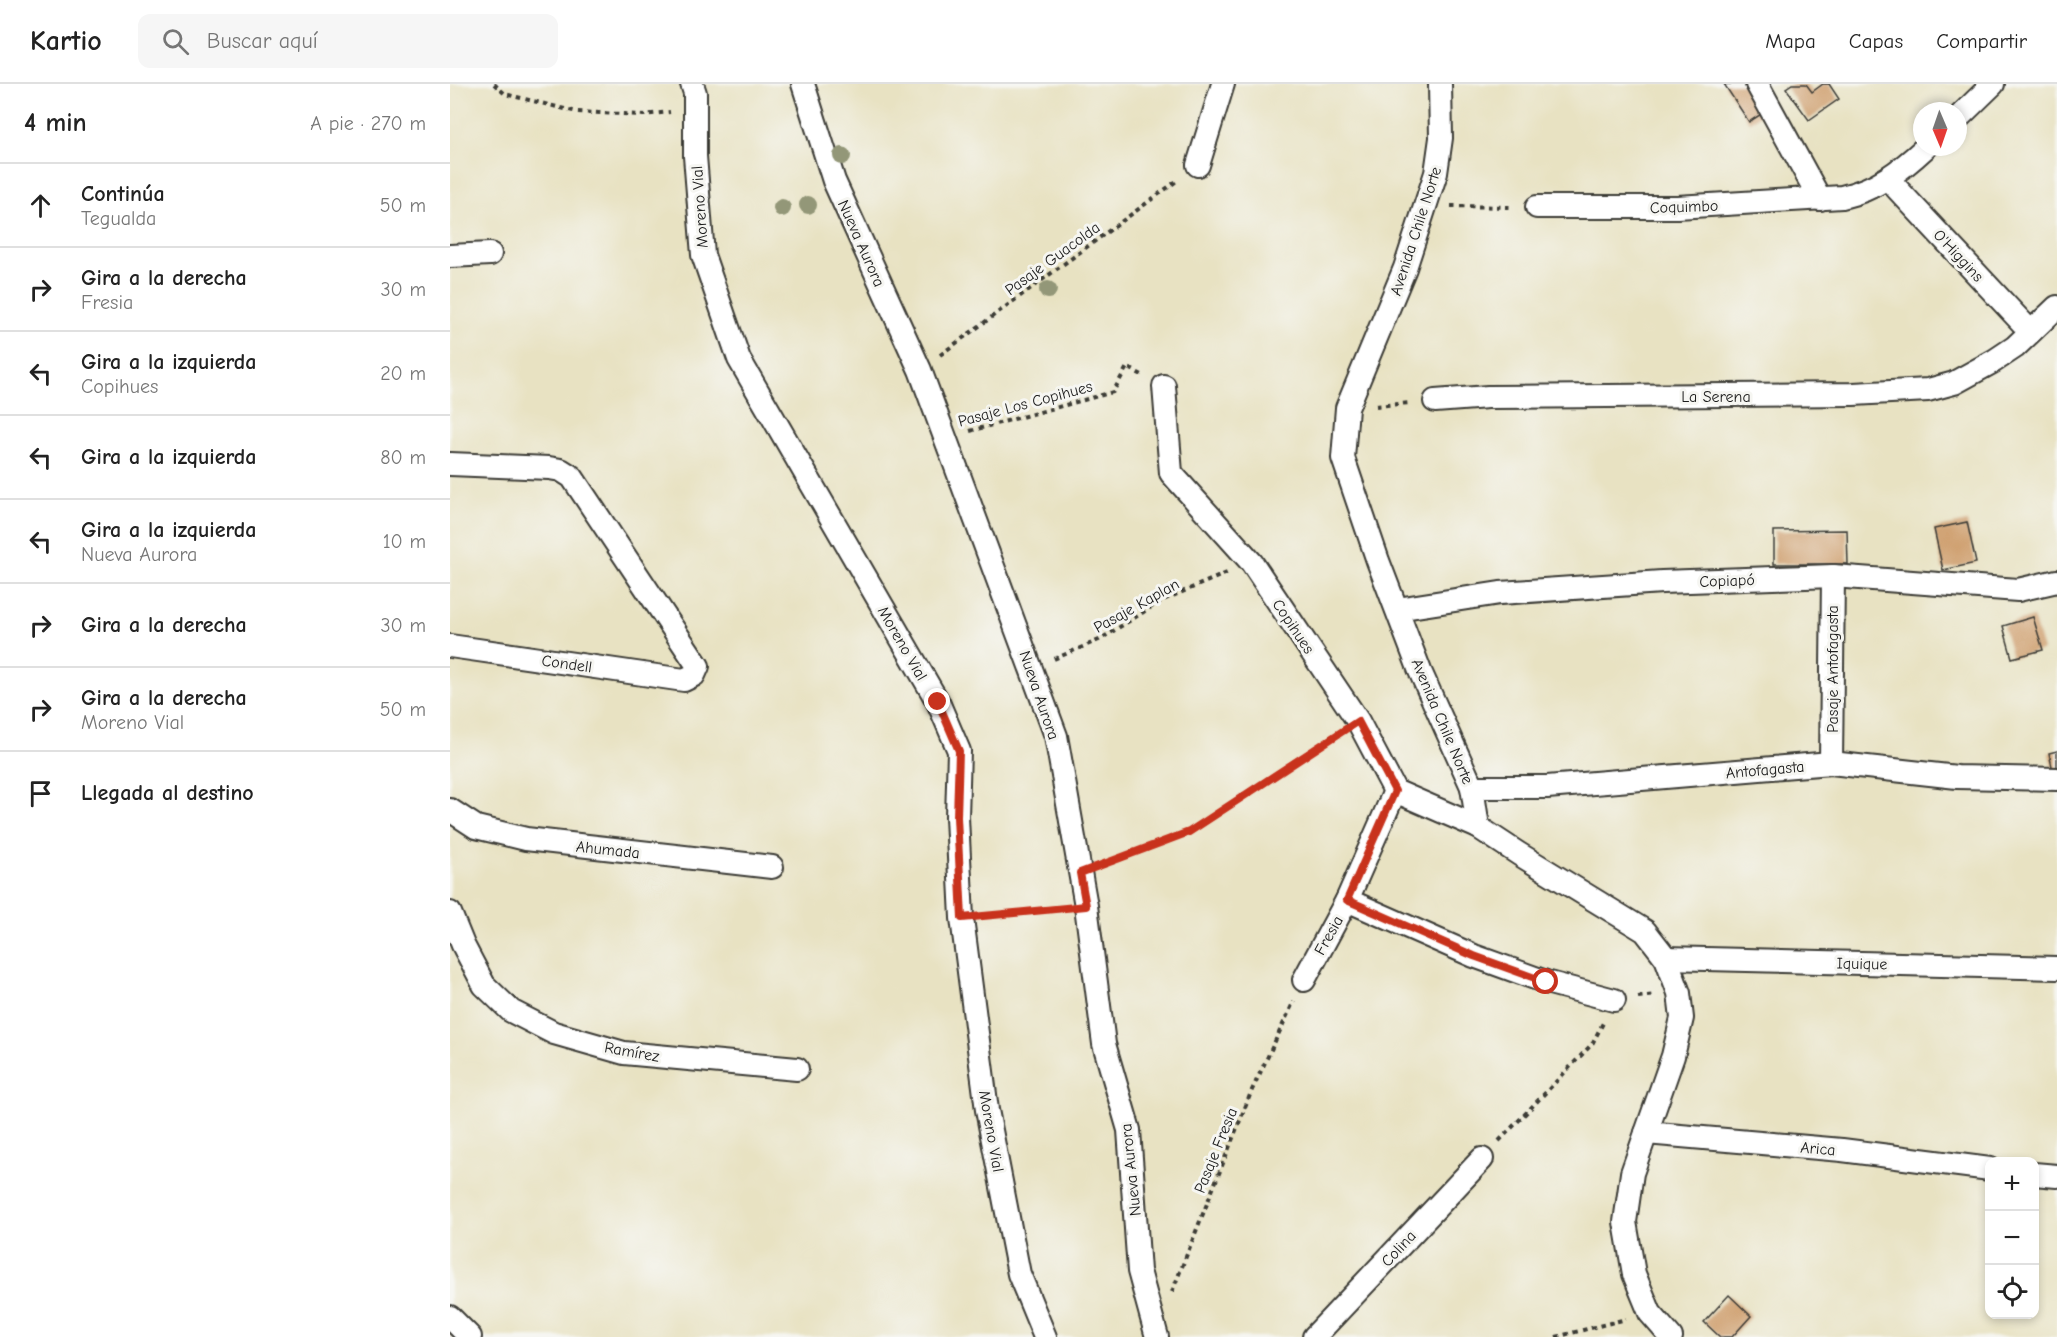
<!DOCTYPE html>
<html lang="es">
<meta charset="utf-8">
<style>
:root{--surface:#fff;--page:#f6f6f6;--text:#222;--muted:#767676;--line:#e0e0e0}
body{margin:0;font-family:"Comic Neue",sans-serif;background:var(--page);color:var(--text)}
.controls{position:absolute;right:18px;bottom:18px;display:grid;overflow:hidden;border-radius:12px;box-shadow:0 3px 9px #0003}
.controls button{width:54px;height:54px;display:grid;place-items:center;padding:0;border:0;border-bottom:2px solid var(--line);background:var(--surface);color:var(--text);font:30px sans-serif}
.compass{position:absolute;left:1463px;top:18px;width:54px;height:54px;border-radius:50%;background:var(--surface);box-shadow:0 3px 9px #0003;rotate:178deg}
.stop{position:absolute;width:18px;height:18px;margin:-14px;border:4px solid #c8321e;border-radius:50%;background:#fff}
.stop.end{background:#c8321e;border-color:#fff;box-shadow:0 2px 6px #0008}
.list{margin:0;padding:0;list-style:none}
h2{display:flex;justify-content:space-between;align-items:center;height:78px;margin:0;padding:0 24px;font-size:26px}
h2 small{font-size:20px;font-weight:400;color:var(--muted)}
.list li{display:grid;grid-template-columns:39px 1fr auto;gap:18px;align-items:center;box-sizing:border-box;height:84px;padding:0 24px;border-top:2px solid var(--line)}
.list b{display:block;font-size:22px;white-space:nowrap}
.list p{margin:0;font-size:20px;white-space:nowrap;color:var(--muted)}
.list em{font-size:20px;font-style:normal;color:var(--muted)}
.icon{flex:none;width:33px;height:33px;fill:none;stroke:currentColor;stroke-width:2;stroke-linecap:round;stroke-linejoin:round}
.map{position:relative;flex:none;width:1607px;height:1253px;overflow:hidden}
header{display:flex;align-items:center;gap:36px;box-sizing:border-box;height:84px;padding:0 30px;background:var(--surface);border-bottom:2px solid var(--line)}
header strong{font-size:28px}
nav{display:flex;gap:33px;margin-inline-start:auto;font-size:21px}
.search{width:420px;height:54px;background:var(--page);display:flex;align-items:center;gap:15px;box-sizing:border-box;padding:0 21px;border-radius:12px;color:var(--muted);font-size:22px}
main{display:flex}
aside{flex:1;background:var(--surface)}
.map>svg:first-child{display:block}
.building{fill:#cd9b69}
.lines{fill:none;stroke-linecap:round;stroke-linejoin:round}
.street-casing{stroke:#3b3a35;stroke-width:26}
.path{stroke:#3b3a35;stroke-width:4;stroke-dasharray:4.5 4.5;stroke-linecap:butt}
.street{stroke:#fff;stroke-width:22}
.tree{fill:#939778}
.route{stroke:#c8321e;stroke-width:8}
.labels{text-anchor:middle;stroke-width:6;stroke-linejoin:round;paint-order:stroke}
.street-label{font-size:16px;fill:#1c1c1c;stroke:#f6f6f2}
</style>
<header>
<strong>Kartio</strong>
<div class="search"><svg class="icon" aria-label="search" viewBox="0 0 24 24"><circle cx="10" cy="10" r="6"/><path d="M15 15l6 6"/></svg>Buscar aquí</div>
<nav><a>Mapa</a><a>Capas</a><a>Compartir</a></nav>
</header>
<main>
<aside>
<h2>4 min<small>A pie · 270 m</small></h2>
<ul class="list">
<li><svg class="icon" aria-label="ahead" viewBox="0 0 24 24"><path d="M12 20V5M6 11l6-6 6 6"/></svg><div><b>Continúa</b><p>Tegualda</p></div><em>50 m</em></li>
<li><svg class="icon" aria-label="right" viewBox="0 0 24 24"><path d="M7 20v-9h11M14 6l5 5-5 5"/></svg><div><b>Gira a la derecha</b><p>Fresia</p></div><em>30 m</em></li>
<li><svg class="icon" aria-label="left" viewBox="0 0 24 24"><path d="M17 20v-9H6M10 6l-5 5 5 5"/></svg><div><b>Gira a la izquierda</b><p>Copihues</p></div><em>20 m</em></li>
<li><svg class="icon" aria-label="left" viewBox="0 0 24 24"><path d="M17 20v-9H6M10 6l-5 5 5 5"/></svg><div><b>Gira a la izquierda</b></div><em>80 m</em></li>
<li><svg class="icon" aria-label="left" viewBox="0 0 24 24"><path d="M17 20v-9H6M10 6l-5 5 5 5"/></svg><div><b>Gira a la izquierda</b><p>Nueva Aurora</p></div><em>10 m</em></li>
<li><svg class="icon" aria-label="right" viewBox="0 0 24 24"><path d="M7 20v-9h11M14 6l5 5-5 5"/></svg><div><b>Gira a la derecha</b></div><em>30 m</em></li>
<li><svg class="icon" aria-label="right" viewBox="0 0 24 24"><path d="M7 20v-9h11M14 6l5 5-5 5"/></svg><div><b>Gira a la derecha</b><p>Moreno Vial</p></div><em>50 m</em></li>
<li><svg class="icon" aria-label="arrive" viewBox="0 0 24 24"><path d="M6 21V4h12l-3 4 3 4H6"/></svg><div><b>Llegada al destino</b></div></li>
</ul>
</aside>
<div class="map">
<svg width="1607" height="1253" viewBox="0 0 1607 1253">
<rect width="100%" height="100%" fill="#f6f6f2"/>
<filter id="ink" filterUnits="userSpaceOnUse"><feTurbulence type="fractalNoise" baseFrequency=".0167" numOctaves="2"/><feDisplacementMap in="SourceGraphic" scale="12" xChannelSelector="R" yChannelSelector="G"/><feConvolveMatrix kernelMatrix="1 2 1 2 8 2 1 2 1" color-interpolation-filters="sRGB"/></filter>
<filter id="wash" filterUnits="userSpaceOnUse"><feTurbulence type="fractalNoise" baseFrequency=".008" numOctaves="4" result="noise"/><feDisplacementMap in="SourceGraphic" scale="24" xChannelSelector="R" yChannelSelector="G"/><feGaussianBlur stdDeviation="1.35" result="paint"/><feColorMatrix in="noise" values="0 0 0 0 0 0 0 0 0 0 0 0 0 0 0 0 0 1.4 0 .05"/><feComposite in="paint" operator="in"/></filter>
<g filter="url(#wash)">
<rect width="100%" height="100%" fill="#e8e2c2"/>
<g id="blocks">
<g class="building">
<path d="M 1274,0 L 1298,0 L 1316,27 L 1299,38 Z"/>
<path d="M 1342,0 L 1356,0 L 1362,8 L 1373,0 L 1379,0 L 1389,15 L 1359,36 L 1336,4 Z"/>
<path d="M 1517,438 L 1526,479 L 1493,486 L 1484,445 Z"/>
<path d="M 1397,446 L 1398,480 L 1324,480 L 1324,447 Z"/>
<path d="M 1583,533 L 1593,566 L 1562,574 L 1553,542 Z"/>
<path d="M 1607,667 L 1607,691 L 1604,692 L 1599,669 Z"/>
<path d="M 1279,1211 L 1301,1232 L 1282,1253 L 1270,1253 L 1254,1238 Z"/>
</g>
</g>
</g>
<g filter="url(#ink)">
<use href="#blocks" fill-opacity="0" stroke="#3b3a35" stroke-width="1.5"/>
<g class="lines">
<g class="street-casing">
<g id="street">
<path d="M 242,0 L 245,9 L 245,72 L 253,171 L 289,275 L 488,618 L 509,667 L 507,733 L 512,834 L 537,1026 L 569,1190 L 595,1253"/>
<path d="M 353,0 L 384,97 L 470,286 L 606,652 L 636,822 L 654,960 L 679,1046 L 689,1187 L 707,1253"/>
<path d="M 990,0 L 991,54 L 986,89 L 955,184 L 897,324 L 893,374 L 928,477 L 970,587 L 1022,703 L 1028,743 L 1069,770 L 1195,847 L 1216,874 L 1229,909 L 1232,934 L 1223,972 L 1182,1089 L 1175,1138 L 1184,1190 L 1200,1229 L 1221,1253"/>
<path d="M 1307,0 L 1370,115"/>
<path d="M 1508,34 L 1543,0"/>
<path d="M 748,81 L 773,0"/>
<path d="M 1438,95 L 1580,247"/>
<path d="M 1087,123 L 1227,123 L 1392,113 C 1427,105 1450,87 1476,63"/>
<path d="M 0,172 L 40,170"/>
<path d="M 714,302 L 721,389 L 802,479 L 908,637 L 945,707 L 1028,743"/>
<path d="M 985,317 L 1038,313 L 1403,310 L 1478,306 L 1504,299 L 1544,277 L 1565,263 L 1607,223"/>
<path d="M 0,380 L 99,384 L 111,386 L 122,393 L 248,582 L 244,591 L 234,596 L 0,562"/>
<path d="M 947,525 L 1050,509 L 1212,498 L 1383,492 L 1568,506 L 1607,497"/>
<path d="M 1381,679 L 1383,492"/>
<path d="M 1022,703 L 1097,703 L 1381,679 L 1507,693 L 1607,695"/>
<path d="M 0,726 L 26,743 L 76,755 L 322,783"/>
<path d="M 897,816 L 1024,872 L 1096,898 L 1164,916"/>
<path d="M 0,829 L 13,861 L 34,901 L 61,927 L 104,949 L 174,969 L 347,985"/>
<path d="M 1216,874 L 1607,884"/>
<path d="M 854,896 L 897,816 L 945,707"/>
<path d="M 1196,1049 L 1392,1066 L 1540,1085"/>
<path d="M 1584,1090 L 1607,1092"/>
<path d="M 0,1233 L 20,1253"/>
<path d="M 864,1253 L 1032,1075"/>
</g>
</g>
<g class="path">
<path d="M 44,0 L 55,10 L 127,28 L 194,31 L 220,28"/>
<path d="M 1001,122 L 1062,123"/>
<path d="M 490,271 L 728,96"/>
<path d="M 926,322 L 960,319"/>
<path d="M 520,347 L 663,308 L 677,283 L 692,291"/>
<path d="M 604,575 L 649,556 L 711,517 L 777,489"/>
<path d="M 653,781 L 739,748 L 886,651"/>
<path d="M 535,832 L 611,825"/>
<path d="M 1188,913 L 1205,911"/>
<path d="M 1049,1057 L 1142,960 L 1153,939"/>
<path d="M 722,1208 L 802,1006 L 844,917"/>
<path d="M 1106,1253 L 1176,1235"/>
</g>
<use href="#street" class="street"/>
</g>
<g class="tree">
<circle cx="392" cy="72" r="9"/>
<circle cx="358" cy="121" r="9"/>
<circle cx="332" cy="124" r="9"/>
<circle cx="598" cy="206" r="9"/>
</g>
</g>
<g class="lines" filter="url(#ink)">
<path class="route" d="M 488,618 L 509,667 L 507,733 L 512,834 L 636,822 L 630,789 L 739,748 L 908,637 L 945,707 L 897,816 L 1024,872 L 1096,898"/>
</g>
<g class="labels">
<g class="street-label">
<text transform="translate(1234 122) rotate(-2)" y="6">Coquimbo</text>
<text transform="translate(249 123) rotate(-94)" y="6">Moreno Vial</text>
<text transform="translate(965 147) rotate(-72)" y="6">Avenida Chile Norte</text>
<text transform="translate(412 159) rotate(66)" y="6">Nueva Aurora</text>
<text transform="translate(1509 171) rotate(47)" y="6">O'Higgins</text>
<text transform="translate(602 174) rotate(-36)" y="6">Pasaje Guacolda</text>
<text x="1266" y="318">La Serena</text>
<text transform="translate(575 319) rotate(-15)" y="6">Pasaje Los Copihues</text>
<text transform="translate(1277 496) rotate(-2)" y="6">Copiapó</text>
<text transform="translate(686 521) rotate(-29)" y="6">Pasaje Kaplan</text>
<text transform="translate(844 542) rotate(56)" y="6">Copihues</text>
<text transform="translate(453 559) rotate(60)" y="6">Moreno Vial</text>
<text transform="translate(117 579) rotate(8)" y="6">Condell</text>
<text transform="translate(1382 585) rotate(-90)" y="6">Pasaje Antofagasta</text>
<text transform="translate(590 611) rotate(71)" y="6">Nueva Aurora</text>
<text transform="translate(993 637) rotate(67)" y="6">Avenida Chile Norte</text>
<text transform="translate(1315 685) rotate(-5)" y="6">Antofagasta</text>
<text transform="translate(158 765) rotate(6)" y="6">Ahumada</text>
<text transform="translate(878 851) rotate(-61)" y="6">Fresia</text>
<text transform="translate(1412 879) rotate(1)" y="6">Iquique</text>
<text transform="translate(182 967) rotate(10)" y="6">Ramírez</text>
<text transform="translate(542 1047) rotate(80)" y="6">Moreno Vial</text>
<text transform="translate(1368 1064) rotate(5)" y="6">Arica</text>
<text transform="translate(765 1066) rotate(-68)" y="6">Pasaje Fresia</text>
<text transform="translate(680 1086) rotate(-96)" y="6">Nueva Aurora</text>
<text transform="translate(948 1164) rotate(-47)" y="6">Colina</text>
</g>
</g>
</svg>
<div class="controls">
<button>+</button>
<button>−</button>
<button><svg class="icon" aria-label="locate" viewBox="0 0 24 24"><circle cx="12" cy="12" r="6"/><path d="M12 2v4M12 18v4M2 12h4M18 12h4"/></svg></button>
</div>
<svg class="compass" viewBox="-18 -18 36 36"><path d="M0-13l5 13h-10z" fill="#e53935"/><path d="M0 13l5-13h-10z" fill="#767676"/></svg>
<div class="stop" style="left:1096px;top:898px"></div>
<div class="stop end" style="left:488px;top:618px"></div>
</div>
</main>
